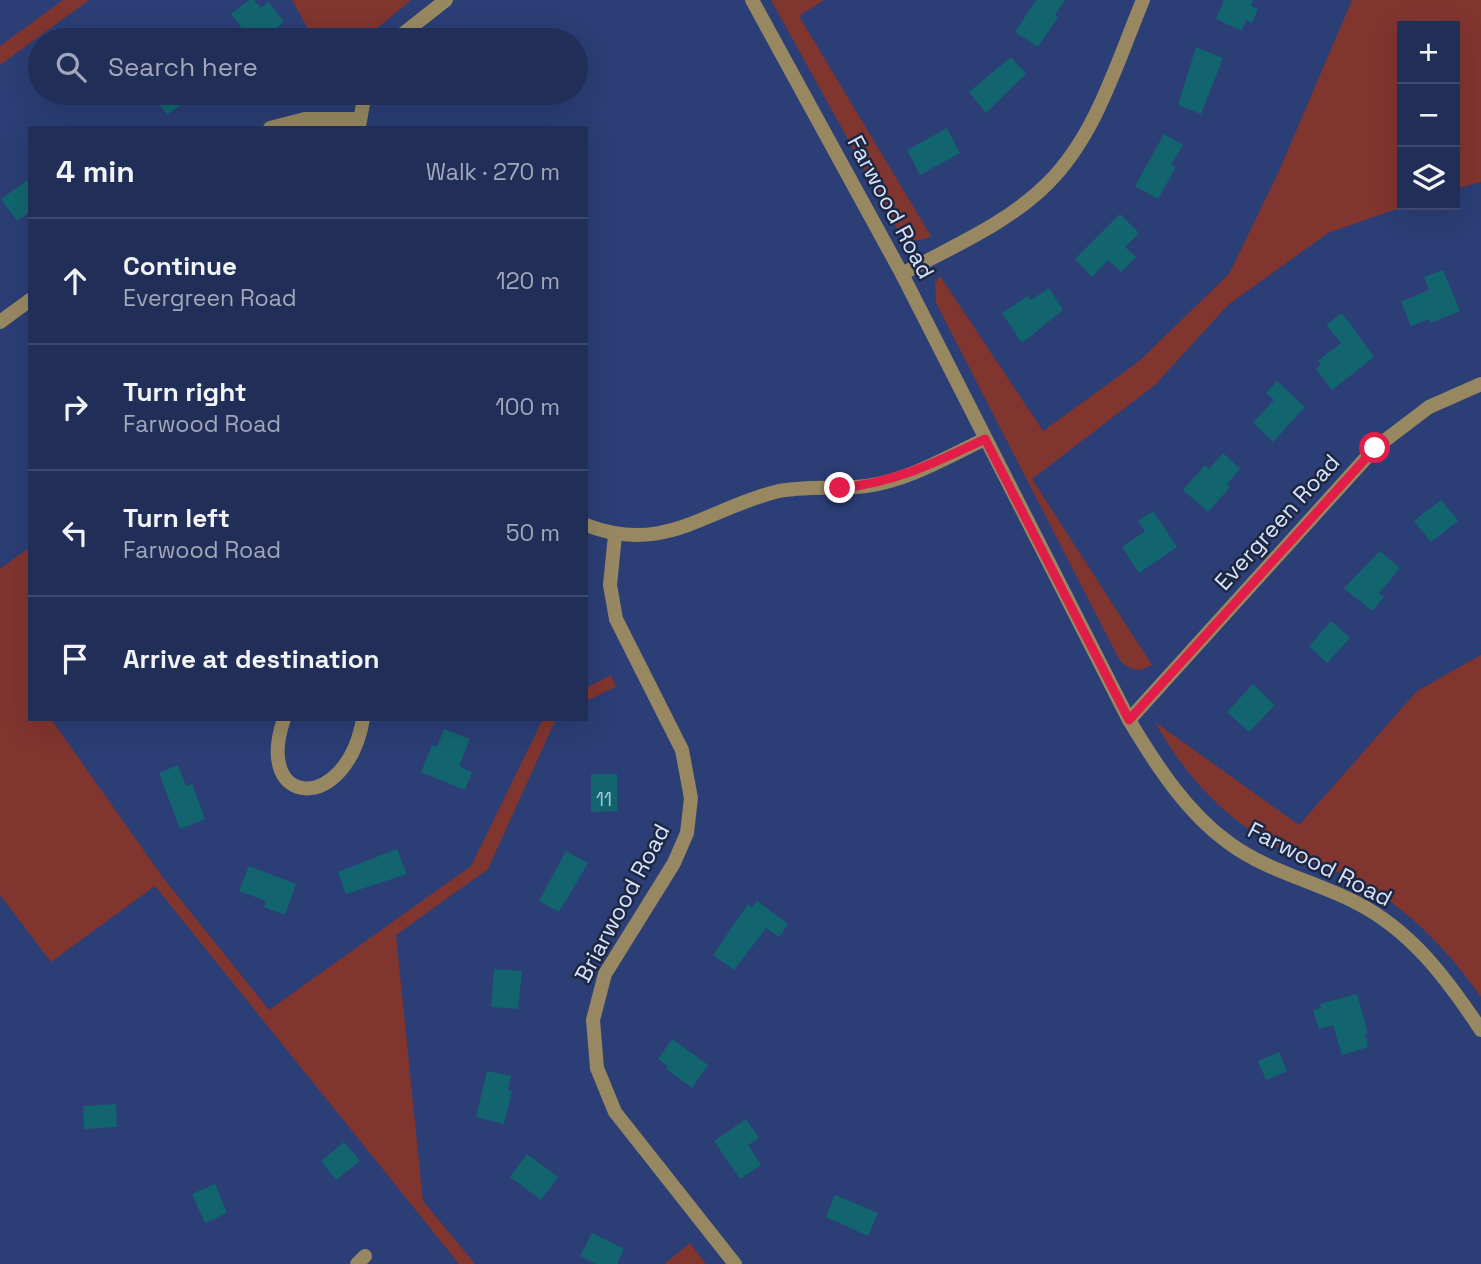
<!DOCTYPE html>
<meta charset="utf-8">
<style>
:root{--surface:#202e58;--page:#2d3a61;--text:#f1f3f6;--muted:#a2a8ba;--line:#3d4a6e}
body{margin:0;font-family:"Space Grotesk",sans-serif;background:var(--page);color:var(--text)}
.controls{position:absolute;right:21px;top:21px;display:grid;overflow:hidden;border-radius:0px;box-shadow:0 7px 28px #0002}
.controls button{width:63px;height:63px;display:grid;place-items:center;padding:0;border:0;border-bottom:2px solid var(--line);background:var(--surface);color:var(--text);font:35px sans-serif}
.stop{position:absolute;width:21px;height:21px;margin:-16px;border:5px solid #e11d48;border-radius:50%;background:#fff}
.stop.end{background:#e11d48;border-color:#fff;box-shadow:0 2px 7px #0008}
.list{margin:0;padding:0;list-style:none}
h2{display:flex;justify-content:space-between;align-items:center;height:91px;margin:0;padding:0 28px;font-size:30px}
h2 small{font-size:23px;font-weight:400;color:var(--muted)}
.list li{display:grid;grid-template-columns:46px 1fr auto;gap:21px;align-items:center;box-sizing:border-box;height:126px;padding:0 28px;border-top:2px solid var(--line)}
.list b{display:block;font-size:26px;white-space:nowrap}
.list p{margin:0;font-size:23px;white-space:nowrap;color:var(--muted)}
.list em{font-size:23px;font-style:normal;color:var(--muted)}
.icon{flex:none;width:38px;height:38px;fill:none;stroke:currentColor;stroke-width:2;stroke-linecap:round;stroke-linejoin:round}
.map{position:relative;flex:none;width:1481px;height:1264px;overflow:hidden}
.search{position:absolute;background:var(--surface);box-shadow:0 7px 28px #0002;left:28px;top:28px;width:560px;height:77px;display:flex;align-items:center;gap:18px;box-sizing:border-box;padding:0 24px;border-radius:38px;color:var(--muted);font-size:26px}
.panel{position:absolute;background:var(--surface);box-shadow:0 7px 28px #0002;left:28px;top:126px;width:560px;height:595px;border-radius:0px}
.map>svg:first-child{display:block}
.green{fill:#81352f}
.building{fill:#12656f}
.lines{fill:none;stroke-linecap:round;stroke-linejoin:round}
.minor{stroke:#988862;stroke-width:14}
.route{stroke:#e11d48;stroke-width:9}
.labels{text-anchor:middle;stroke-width:5;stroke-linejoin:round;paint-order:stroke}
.number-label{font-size:19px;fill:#a6c4da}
.street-label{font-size:23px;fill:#d7e3fe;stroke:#1e2740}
</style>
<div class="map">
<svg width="1481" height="1264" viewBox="0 0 1481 1264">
<rect width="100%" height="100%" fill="#2b3e75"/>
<g class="green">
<path d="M 63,0 L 89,0 L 0,65 L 0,46 Z"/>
<path d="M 292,0 L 411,0 L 363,40 L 314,40 Z"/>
<path d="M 771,0 L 824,0 L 799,16 L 931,236 C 918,243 907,242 898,230 Z"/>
<path d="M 1352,0 L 1481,0 L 1481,182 L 1455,189 L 1455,26 L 1402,26 L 1402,205 L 1408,205 L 1328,233 L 1228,305 L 1155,385 L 1032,479 L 1152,665 C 1140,673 1129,671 1119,659 L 936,303 L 935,283 L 940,276 L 1043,431 L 1138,362 L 1229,274 L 1279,171 Z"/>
<path d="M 30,547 L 30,719 L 51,719 L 164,879 L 269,1010 L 471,866 L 543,719 L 556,719 L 488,869 L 396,935 L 423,1201 L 475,1264 L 459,1264 L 155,886 L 51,962 L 0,895 L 0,569 Z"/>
<path d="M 1481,655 L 1481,997 C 1449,952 1412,912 1363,884 C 1339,871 1314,864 1290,853 C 1231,826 1186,778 1155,722 L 1299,825 L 1417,691 Z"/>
<path d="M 611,675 L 616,687 L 586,701 L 586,688 Z"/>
<path d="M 690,1243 L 706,1264 L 664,1264 Z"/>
</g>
<g class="building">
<path d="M 249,0 L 254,0 L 261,8 L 269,2 L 284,22 L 261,40 L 251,40 L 231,14 Z"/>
<path d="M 1036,0 L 1065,0 L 1055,15 L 1058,17 L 1038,47 L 1015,32 Z"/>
<path d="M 1224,0 L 1253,0 L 1251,6 L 1258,9 L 1252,23 L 1246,20 L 1242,31 L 1216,19 Z"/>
<path d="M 1196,47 L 1223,58 L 1201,114 L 1178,105 Z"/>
<path d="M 1011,57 L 1026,74 L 986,113 L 969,92 Z"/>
<path d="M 151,93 L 197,93 L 167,115 Z"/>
<path d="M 947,128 L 960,153 L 920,175 L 907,150 Z"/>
<path d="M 1164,134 L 1183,145 L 1171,165 L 1176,167 L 1158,199 L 1135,186 Z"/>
<path d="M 30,178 L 30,212 L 17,221 L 1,199 Z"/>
<path d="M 1120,214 L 1139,233 L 1125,247 L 1136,257 L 1121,272 L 1108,260 L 1092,277 L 1075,259 Z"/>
<path d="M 1443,270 L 1460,311 L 1431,323 L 1429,319 L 1411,326 L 1401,302 L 1429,290 L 1424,277 Z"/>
<path d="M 1049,288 L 1063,310 L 1022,343 L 1002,313 L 1028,296 L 1031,300 Z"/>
<path d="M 1342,313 L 1374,357 L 1332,390 L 1316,369 L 1321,365 L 1318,361 L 1341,343 L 1326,325 Z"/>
<path d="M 1277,381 L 1305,407 L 1273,442 L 1253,423 L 1274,400 L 1266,393 Z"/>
<path d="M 1223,453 L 1240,469 L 1227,484 L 1230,487 L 1208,512 L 1183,490 L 1205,465 L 1209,469 Z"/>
<path d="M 1441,500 L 1458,521 L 1431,542 L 1414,521 Z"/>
<path d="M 1153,511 L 1177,547 L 1139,573 L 1122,547 L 1145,531 L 1138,521 Z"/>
<path d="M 1380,551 L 1400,568 L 1379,593 L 1384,597 L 1372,611 L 1344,588 Z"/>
<path d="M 1331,621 L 1350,638 L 1327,663 L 1309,646 Z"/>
<path d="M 1253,684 L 1275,705 L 1249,732 L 1227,712 Z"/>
<path d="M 444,729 L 470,739 L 459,766 L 472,772 L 465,790 L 421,772 L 432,745 L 437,747 Z"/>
<path d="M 178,765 L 186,786 L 192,784 L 205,819 L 180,829 L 159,773 Z"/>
<path d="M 591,774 L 617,774 L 617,811 L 591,812 Z"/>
<path d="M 397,849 L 407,874 L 346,894 L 338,872 Z"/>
<path d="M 566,851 L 588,863 L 559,912 L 539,901 Z"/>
<path d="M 249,866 L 296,884 L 285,915 L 264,907 L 266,901 L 239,891 Z"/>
<path d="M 757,901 L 788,924 L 779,937 L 766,928 L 734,970 L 713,955 L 748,904 L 752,908 Z"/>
<path d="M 494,969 L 522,971 L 518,1009 L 491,1007 Z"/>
<path d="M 1357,994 L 1368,1033 L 1365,1034 L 1368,1047 L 1342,1055 L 1333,1025 L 1319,1029 L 1313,1010 L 1321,1008 L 1320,1004 Z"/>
<path d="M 672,1039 L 708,1065 L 692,1088 L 666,1069 L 668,1066 L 658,1059 Z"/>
<path d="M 1279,1052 L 1287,1071 L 1266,1080 L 1258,1061 Z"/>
<path d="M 487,1071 L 511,1076 L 508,1090 L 512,1091 L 504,1124 L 476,1117 Z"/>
<path d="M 116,1104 L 117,1127 L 84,1129 L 83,1106 Z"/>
<path d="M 746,1119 L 759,1138 L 748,1145 L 761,1165 L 740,1179 L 714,1141 Z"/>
<path d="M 344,1142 L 360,1161 L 336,1180 L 321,1161 Z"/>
<path d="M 527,1154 L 558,1177 L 541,1200 L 510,1177 Z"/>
<path d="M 215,1184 L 227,1213 L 205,1223 L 192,1194 Z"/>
<path d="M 835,1195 L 878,1213 L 868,1236 L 826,1217 Z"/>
<path d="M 592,1233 L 624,1249 L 617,1264 L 596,1264 L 580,1256 Z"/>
</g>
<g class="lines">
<g class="minor">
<path d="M 752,0 L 902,274 L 1129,720 C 1156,765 1186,812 1229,843 C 1267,871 1313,881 1355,902 C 1411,930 1447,979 1481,1030"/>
<path d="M 395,40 L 446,0"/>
<path d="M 359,126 L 365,93"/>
<path d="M 270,128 L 305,119 L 359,119"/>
<path d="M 902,274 C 951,247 1007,224 1047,184 C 1096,136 1117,62 1143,0"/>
<path d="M 0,322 L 30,300"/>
<path d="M 586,525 C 664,555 705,510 775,492 C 805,485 836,490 866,486 C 909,480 947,457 985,439"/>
<path d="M 615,535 L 610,585 L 616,619 L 682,750 L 691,798 L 687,833 L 674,863 L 605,974 L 593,1020 L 597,1068 L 615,1112 L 735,1264"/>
<path d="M 284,719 C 253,808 346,815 363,719"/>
<path d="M 1129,720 L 1375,448 L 1429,407 L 1481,384"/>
<path d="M 357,1264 L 365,1256"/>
</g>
</g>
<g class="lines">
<path class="route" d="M 840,488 C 894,483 937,462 985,439 L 1129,720 L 1375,448"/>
</g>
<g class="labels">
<g class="number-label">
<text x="604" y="806">11</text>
</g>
<g class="street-label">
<text transform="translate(891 207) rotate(62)" y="8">Farwood Road</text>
<text transform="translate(1277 522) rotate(-48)" y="8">Evergreen Road</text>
<text transform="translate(1320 864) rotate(27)" y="8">Farwood Road</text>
<text transform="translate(622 903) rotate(-62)" y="8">Briarwood Road</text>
</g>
</g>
</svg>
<div class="controls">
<button>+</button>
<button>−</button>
<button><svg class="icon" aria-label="layers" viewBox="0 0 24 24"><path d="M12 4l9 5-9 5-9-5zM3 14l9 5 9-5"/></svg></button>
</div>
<div class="stop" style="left:1375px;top:448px"></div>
<div class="stop end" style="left:840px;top:488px"></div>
<div class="search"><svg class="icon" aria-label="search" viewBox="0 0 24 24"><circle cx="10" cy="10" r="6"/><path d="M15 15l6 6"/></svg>Search here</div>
<section class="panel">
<h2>4 min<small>Walk · 270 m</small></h2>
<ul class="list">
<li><svg class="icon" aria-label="ahead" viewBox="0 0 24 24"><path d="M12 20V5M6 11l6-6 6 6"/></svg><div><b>Continue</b><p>Evergreen Road</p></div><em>120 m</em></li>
<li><svg class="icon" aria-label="right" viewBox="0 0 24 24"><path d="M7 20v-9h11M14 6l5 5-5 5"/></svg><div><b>Turn right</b><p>Farwood Road</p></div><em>100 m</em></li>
<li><svg class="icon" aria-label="left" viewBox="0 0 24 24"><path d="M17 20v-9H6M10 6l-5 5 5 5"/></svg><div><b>Turn left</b><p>Farwood Road</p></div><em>50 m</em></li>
<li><svg class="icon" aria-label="arrive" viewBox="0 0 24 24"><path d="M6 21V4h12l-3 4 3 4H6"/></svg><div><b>Arrive at destination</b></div></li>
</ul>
</section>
</div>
